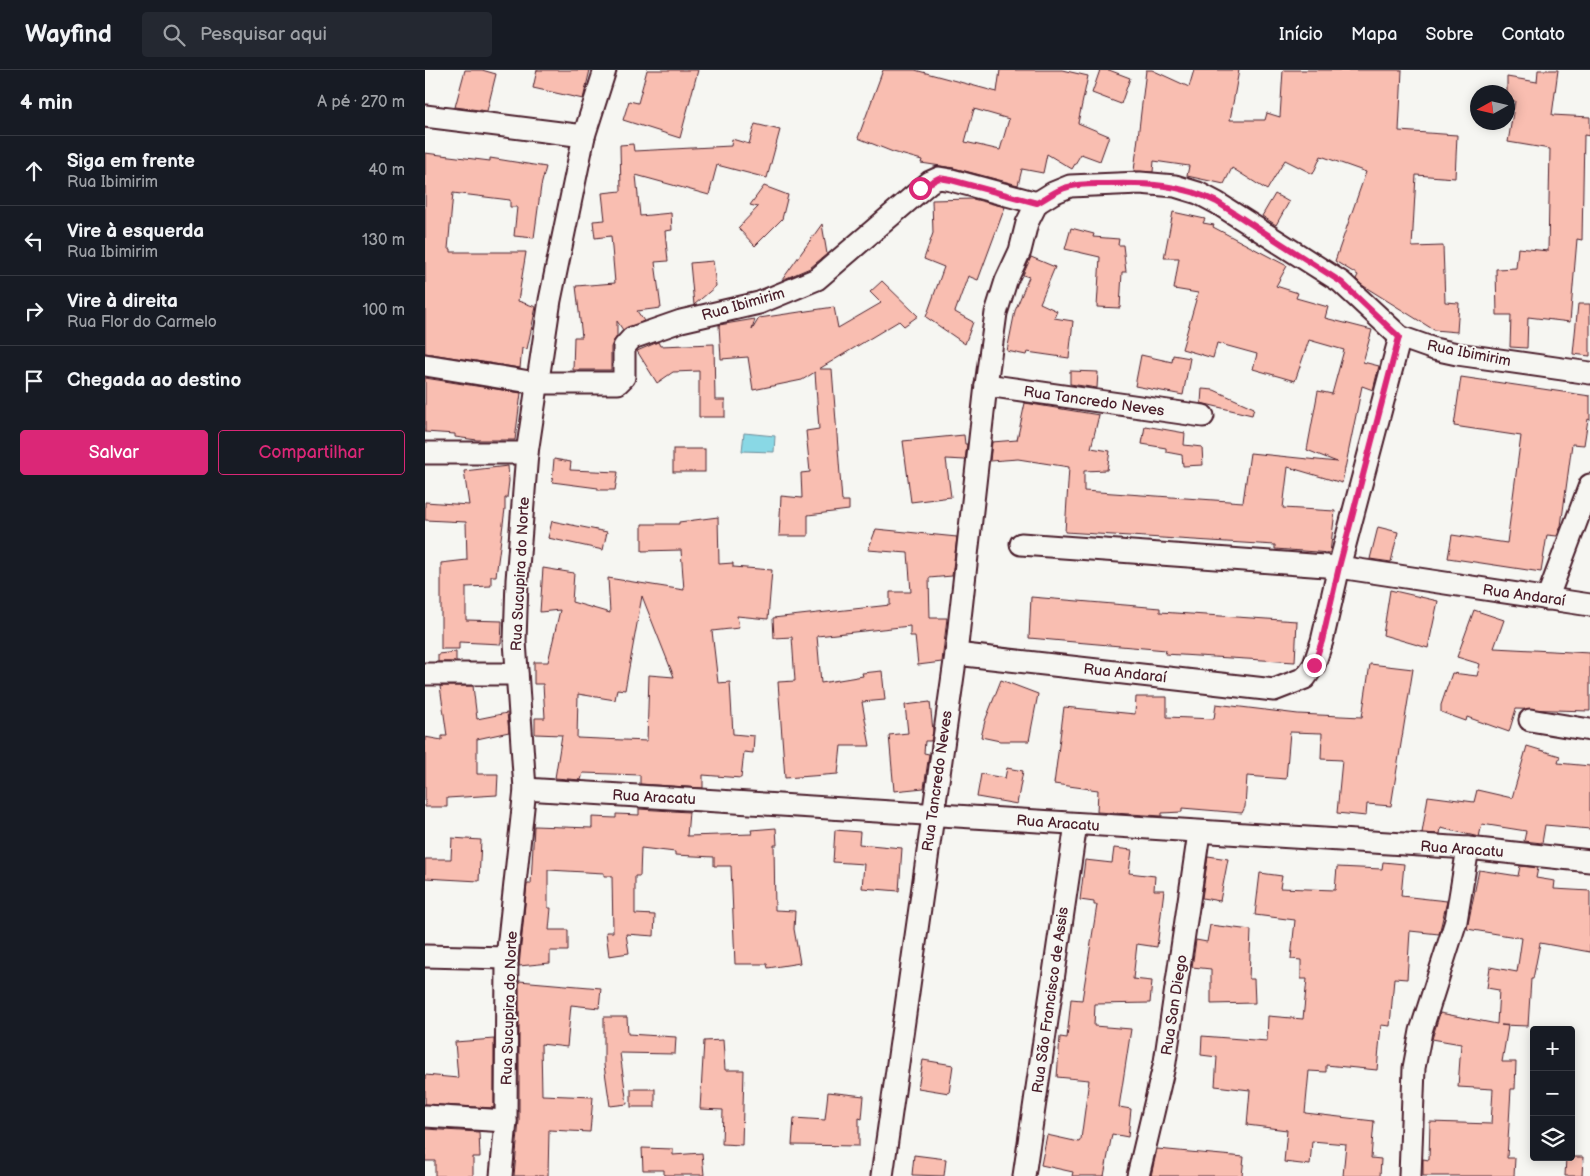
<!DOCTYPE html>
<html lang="pt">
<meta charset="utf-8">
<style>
:root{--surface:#171b24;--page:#242831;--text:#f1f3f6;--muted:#9ea1a6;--line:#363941;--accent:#db2777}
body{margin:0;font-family:"Balsamiq Sans",sans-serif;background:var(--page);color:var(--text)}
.controls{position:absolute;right:15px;bottom:15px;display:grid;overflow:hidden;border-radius:5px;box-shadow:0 2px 12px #0003}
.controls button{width:45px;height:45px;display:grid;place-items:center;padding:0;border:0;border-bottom:1px solid var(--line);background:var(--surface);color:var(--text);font:25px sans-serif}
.compass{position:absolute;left:1045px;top:15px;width:45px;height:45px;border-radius:50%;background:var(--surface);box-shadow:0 2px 12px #0003;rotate:262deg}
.stop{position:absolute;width:15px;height:15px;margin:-11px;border:4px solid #db2777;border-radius:50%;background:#fff}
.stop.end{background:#db2777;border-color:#fff;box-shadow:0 1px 5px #0008}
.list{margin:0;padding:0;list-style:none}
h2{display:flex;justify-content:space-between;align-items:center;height:65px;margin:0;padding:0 20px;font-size:21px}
h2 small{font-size:16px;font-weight:400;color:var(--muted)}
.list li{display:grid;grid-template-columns:32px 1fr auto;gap:15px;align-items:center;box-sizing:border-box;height:70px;padding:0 20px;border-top:1px solid var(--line)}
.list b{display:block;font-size:19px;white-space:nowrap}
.list p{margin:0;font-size:16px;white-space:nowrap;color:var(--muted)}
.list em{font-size:16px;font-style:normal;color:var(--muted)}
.actions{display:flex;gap:10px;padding:15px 20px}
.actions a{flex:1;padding:11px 0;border:1px solid var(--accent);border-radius:5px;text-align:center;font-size:18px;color:var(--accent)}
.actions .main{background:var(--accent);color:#fff}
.icon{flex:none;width:28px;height:28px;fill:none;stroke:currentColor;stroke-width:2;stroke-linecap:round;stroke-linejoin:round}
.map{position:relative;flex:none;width:1165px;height:1106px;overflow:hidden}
header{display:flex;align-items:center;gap:30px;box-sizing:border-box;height:70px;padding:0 25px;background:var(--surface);border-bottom:1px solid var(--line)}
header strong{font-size:24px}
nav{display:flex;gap:28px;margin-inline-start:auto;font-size:18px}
.search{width:350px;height:45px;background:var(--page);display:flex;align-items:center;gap:12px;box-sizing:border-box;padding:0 18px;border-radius:5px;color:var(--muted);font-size:19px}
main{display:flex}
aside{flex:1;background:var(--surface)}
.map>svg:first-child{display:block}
.water{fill:#89d8e5;stroke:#708e9b}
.building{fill:#f9beb1;stroke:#4a1f2b;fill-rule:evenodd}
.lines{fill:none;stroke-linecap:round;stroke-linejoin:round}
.minor-casing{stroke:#4a1f2b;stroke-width:25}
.minor{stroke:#f6f6f2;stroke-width:21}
.route{stroke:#db2777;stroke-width:6}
.labels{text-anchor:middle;stroke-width:4;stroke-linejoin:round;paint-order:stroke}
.street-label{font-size:15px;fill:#4a1f2b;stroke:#f6f6f2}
</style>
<header>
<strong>Wayfind</strong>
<div class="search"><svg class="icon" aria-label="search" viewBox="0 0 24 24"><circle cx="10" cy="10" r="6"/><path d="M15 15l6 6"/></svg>Pesquisar aqui</div>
<nav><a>Início</a><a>Mapa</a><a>Sobre</a><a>Contato</a></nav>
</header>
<main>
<aside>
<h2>4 min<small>A pé · 270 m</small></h2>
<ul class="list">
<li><svg class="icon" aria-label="ahead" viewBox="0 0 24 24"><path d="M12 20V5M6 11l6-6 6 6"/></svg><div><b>Siga em frente</b><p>Rua Ibimirim</p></div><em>40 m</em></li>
<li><svg class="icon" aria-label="left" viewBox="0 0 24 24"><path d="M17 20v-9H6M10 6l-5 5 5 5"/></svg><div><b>Vire à esquerda</b><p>Rua Ibimirim</p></div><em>130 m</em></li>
<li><svg class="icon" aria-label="right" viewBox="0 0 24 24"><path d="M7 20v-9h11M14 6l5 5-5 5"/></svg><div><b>Vire à direita</b><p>Rua Flor do Carmelo</p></div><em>100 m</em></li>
<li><svg class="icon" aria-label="arrive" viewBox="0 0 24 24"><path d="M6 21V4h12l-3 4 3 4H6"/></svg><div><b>Chegada ao destino</b></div></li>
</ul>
<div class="actions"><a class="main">Salvar</a><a>Compartilhar</a></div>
</aside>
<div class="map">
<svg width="1165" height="1106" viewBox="0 0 1165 1106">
<rect width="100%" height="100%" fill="#f6f6f2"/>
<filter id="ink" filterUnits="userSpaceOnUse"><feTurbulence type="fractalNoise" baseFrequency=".02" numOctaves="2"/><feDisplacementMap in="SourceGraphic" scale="10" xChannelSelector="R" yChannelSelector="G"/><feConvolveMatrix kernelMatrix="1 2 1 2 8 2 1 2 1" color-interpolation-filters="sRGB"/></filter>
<g filter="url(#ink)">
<path class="water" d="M 319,363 L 350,366 L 349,382 L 317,381 Z"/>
<g class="building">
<path d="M 40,0 L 57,0 L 71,4 L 62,41 L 30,37 Z"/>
<path d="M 112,0 L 165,0 L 158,29 L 108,18 Z"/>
<path d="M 222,0 L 273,0 L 255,68 L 198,50 L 204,31 L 213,33 Z"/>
<path d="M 458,0 L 490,0 L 572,22 L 575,0 L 637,0 L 663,6 L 653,53 L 684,66 L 675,91 L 656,84 L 647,99 L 622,84 L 618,103 L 597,99 L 593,115 L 529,98 L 496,93 L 497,90 L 468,82 L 433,68 ZM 549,39 L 584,49 L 575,80 L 540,72 Z"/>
<path d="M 675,0 L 684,0 L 705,8 L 696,34 L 667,23 Z"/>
<path d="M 721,0 L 727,0 L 764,17 L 769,0 L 814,0 L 805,50 L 840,50 L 842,43 L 855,47 L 858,0 L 977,0 L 974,61 L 1032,65 L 1030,108 L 991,105 L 987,177 L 1018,176 L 1020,232 L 1034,233 L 1032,262 L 1009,260 L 937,215 L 931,209 L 933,205 L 910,191 L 941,102 L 896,86 L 888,104 L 860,90 L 842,120 L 807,98 L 799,114 L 762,106 L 764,96 L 729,91 L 728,102 L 709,101 Z"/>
<path d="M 1113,0 L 1133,0 L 1127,45 L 1165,47 L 1165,66 L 1159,65 L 1157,170 L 1152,169 L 1145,252 L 1103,247 L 1102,278 L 1085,277 L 1086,245 L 1072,245 L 1071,199 L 1091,198 L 1093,178 L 1123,181 L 1125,79 L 1083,72 L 1090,31 L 1082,30 L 1082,7 L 1112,12 Z"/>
<path d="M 330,54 L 355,60 L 342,108 L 292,95 L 284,125 L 211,105 L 215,146 L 246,143 L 247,160 L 240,161 L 243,191 L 230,192 L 236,238 L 212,241 L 219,251 L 198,260 L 192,251 L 192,266 L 186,277 L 186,300 L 148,300 L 149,267 L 157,267 L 151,216 L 190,213 L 186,166 L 170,168 L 168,151 L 180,150 L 177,123 L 196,121 L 195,75 L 208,74 L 209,81 L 306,76 L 307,69 L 324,74 Z"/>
<path d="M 0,83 L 65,91 L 65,88 L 121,97 L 116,116 L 109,168 L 89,166 L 92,137 L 85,137 L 85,130 L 28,123 L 23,179 L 26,179 L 26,182 L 101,182 L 93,231 L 111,237 L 102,279 L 97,278 L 95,298 L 0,283 Z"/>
<path d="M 339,116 L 363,125 L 357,149 L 330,176 L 313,158 L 333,137 L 325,135 Z"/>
<path d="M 850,124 L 864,132 L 851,155 L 837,146 Z"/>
<path d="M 548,129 L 580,137 L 553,210 L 543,206 L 530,242 L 548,252 L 540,274 L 501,247 L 519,197 L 499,189 L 508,163 L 507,130 Z"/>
<path d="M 748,142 L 780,149 L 778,153 L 789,155 L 788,157 L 862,196 L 851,216 L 873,223 L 871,228 L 903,237 L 900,248 L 947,260 L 938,292 L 954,296 L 948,320 L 937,316 L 917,413 L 863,397 L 858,438 L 910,441 L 905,483 L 850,479 L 850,475 L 640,462 L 644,397 L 593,389 L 565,391 L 567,372 L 592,370 L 600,333 L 674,345 L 666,378 L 685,381 L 682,400 L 659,401 L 659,421 L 818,432 L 825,383 L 912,392 L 882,380 L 893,321 L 907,324 L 919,280 L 884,270 L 870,311 L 828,299 L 832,284 L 792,273 L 788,288 L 757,279 L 773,223 L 749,219 L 754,188 L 739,188 Z"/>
<path d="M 397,154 L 402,184 L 385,198 L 357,210 Z"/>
<path d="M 646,158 L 669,164 L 668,167 L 694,169 L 693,175 L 698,175 L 701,202 L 697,202 L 695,238 L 672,237 L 675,187 L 640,179 Z"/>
<path d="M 606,187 L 630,197 L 615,233 L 632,241 L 629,248 L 648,251 L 644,288 L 602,282 L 601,285 L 582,281 L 590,241 L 604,207 L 598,205 Z"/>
<path d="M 288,191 L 291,216 L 269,235 L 265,193 Z"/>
<path d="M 457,211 L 493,246 L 479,256 L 474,251 L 394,299 L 407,299 L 417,431 L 424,431 L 424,440 L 383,445 L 383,466 L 354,466 L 356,426 L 377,428 L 376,403 L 385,402 L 381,361 L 394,359 L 390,302 L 377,310 L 328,320 L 323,287 L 296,289 L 294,255 L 330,249 L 327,260 L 334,248 L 409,237 L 413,258 L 456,233 L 445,222 Z"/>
<path d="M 1153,234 L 1165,234 L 1165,286 L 1148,284 Z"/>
<path d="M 233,272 L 235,276 L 289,274 L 290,330 L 300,330 L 300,347 L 274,347 L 274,301 L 248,302 L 232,313 L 212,281 Z"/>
<path d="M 716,285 L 747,292 L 748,285 L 765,288 L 758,325 L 710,316 Z"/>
<path d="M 645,301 L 673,302 L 672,318 L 645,314 Z"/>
<path d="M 1036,307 L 1165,326 L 1165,350 L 1163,349 L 1159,375 L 1147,374 L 1136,456 L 1132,466 L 1122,465 L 1116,502 L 1023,488 L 1027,465 L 1082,473 L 1096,366 L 1029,356 Z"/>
<path d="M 0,308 L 96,323 L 90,370 L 52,370 L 30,367 L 30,364 L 0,362 Z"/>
<path d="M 777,319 L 789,320 L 829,338 L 827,345 L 776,333 Z"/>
<path d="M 720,356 L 760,363 L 759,375 L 777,377 L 778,395 L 758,396 L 757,385 L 741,382 L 741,378 L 717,374 Z"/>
<path d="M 539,365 L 540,374 L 542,374 L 540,390 L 521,389 L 526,427 L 486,432 L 478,371 Z"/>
<rect x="248" y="379" width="32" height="23"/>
<path d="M 129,389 L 146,392 L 145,400 L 193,402 L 190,420 L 173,420 L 173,418 L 127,412 Z"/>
<path d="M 83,396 L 84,411 L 82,428 L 80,428 L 80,439 L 71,506 L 66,506 L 66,516 L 41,517 L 41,550 L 77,551 L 76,574 L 34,572 L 34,579 L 16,579 L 16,493 L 42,490 L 41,452 L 0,450 L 0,432 L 44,435 L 39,401 Z"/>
<path d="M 293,447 L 294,494 L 308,493 L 308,497 L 347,500 L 343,549 L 312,546 L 314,558 L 287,561 L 293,613 L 305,612 L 308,664 L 329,666 L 328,683 L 319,682 L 316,708 L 278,705 L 278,718 L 215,714 L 215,705 L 158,703 L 156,710 L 130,708 L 137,665 L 110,664 L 110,648 L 120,648 L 118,614 L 109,614 L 109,592 L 123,592 L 135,540 L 115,542 L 118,498 L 149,503 L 147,532 L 185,543 L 183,508 L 259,520 L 256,480 L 217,481 L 217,454 L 254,454 L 254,452 ZM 217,526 L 249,607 L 224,605 L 222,671 L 152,668 L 153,624 L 190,630 L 192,619 L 200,620 Z"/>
<path d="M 127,451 L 182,462 L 178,480 L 123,468 Z"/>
<path d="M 953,457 L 973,462 L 966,492 L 945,489 Z"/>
<path d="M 451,459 L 532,467 L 527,506 L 504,508 L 505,548 L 522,548 L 517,592 L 493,595 L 490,566 L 485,566 L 485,556 L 392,566 L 396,613 L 438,606 L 437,603 L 457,601 L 460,630 L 437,632 L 445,676 L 416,676 L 413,704 L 360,708 L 353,612 L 370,611 L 367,567 L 349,568 L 348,548 L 465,535 L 465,522 L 486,522 L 483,483 L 443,480 Z"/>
<path d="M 965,520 L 1013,531 L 1003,578 L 958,565 Z"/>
<path d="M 606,527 L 735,538 L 735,542 L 872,551 L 870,592 L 740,584 L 741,580 L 604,568 Z"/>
<path d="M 1049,540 L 1079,550 L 1069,578 L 1165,583 L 1165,641 L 1091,639 L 1084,662 L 1042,647 L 1041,651 L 1016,642 L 1016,635 L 1027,603 L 1052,606 L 1055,594 L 1032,587 Z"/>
<path d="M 31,582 L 31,592 L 13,592 L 13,584 Z"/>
<path d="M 945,594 L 988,599 L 966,736 L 942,734 L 941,746 L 912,743 L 917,690 L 896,689 L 897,663 L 865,662 L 861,709 L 822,706 L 820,737 L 817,743 L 757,738 L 757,742 L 737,743 L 737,746 L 672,742 L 673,720 L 629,714 L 639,637 L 710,644 L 711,627 L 742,627 L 742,647 L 789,649 L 791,634 L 873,644 L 937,647 Z"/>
<path d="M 576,610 L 613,624 L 604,671 L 575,671 L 556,667 L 560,651 Z"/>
<path d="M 15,616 L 48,616 L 52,649 L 82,643 L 84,662 L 52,669 L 52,704 L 73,704 L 72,725 L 22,728 L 22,737 L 0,737 L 0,667 L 17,670 L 17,666 L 22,666 Z"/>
<path d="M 505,632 L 508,661 L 506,671 L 500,671 L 499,683 L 504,684 L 499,718 L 469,721 L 464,665 L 483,663 L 480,635 Z"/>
<path d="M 1102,676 L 1135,686 L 1133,693 L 1165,696 L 1165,759 L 1120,755 L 1117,773 L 1099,771 L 1101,761 L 1057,754 L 1054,767 L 1016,758 L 1015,764 L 997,763 L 1003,726 L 1049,732 L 1052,720 L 1087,728 Z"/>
<path d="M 582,698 L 598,701 L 592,734 L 552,727 L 556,704 L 580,708 Z"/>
<path d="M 214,739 L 264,742 L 262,766 L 327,764 L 326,760 L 351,758 L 352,775 L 349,775 L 350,840 L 370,841 L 369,859 L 375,893 L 343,898 L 342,894 L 310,894 L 306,796 L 289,796 L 289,787 L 250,785 L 250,782 L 216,778 L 215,806 L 210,806 L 210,844 L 230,845 L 229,866 L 201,864 L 204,883 L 184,886 L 181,862 L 188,862 L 187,806 L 179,806 L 179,803 L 123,800 L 123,838 L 126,838 L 124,860 L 143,860 L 143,881 L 125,881 L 125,893 L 94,896 L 102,814 L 106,814 L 109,756 L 167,758 L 167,747 L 191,748 L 191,744 L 214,745 Z"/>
<path d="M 410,760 L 435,762 L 434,774 L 477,778 L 474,821 L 437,818 L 439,794 L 408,792 Z"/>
<path d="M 27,768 L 56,770 L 54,811 L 0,808 L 0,789 L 26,789 Z"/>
<path d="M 689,778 L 707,780 L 704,803 L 730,806 L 729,820 L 739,820 L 732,877 L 712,874 L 708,909 L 727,911 L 725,933 L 670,934 L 669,956 L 706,959 L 694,1037 L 706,1039 L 703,1067 L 687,1064 L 679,1106 L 647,1106 L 648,1102 L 616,1095 L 622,1065 L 654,1072 L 656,1069 L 664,1010 L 632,1007 L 635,967 L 642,968 L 646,929 L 657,930 L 672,835 L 669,835 L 669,832 L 655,830 L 660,790 L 687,793 Z"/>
<path d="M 783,786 L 803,789 L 795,831 L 777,828 Z"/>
<path d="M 958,792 L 979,794 L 976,826 L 1022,831 L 1014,864 L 985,861 L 982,909 L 969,908 L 965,956 L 956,955 L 952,1000 L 901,995 L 901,1002 L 884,1001 L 880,1043 L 949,1051 L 946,1088 L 956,1089 L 955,1106 L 918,1106 L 921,1074 L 887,1071 L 885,1095 L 859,1092 L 862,1060 L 822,1055 L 825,1020 L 790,1016 L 792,987 L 776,985 L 777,966 L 842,971 L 843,946 L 878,949 L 882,909 L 876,909 L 876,890 L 866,889 L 870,850 L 830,845 L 835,803 L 857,806 L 855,818 L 910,820 L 912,797 L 957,799 Z"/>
<path d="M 1095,796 L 1113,798 L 1111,808 L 1130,811 L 1129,819 L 1165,821 L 1165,882 L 1115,873 L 1108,909 L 1106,909 L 1103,956 L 1076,955 L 1083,956 L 1077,992 L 1091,992 L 1090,1019 L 1086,1019 L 1082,1088 L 1090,1088 L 1089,1106 L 998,1106 L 998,1089 L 1004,1090 L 1005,1052 L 1066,1054 L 1068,1019 L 1033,1017 L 1036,974 L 1007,969 L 1015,943 L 1072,954 L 1074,920 L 1062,918 L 1065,897 L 1092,902 L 1097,868 L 1042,859 L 1054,800 L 1093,806 Z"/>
<path d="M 785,855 L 826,860 L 824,909 L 829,909 L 830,933 L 786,934 L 786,899 L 767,897 L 771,870 L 782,872 Z"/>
<path d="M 94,911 L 176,918 L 174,938 L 146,935 L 142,977 L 116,974 L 117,1025 L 168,1027 L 165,1062 L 124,1060 L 123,1106 L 89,1106 L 94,1051 Z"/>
<path d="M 179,947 L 202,947 L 203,964 L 251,967 L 250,984 L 195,983 L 202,1034 L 185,1036 L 179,995 Z"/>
<path d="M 69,969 L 69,1038 L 0,1034 L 0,1005 L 33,1008 L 30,972 Z"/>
<path d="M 298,970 L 300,1000 L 319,1000 L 317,1075 L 297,1074 L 298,1040 L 275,1039 L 279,971 Z"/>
<path d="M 498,990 L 528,995 L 524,1023 L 493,1018 Z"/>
<rect x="206" y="1019" width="24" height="18"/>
<path d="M 403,1022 L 439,1026 L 437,1049 L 434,1048 L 434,1076 L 367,1075 L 369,1048 L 400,1050 Z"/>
<path d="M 0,1059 L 54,1062 L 55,1087 L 48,1087 L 48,1106 L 10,1106 L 10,1091 L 0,1091 Z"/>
<path d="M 217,1078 L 248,1079 L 248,1085 L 277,1083 L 279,1105 L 239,1105 L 239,1100 L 218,1100 Z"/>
<path d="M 732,1079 L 819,1087 L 817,1106 L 726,1106 Z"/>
<path d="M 489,1085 L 521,1089 L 519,1106 L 487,1105 Z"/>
<path d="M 1141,1087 L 1158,1087 L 1157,1106 L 1140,1106 Z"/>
</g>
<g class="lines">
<g class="minor-casing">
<g id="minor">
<path d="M 0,46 L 159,66"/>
<path d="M 0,295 L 111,313 L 193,313 L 199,307 L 199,277 L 207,268 L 256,251 L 334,233 L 392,209 L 505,112 L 514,108 L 526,110 L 612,133"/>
<path d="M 561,315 L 778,346"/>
<path d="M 0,383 L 102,383"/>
<path d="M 596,474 L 914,497 L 1165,535"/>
<path d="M 1122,529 L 1165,415"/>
<path d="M 531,584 L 849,620 L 880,608 L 889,595 L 897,571 L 914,497 L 975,267"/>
<path d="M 0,604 L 92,604"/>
<path d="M 1105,650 L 1165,660"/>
<path d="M 100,719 L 1043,778 L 1165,791"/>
<path d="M 0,886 L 82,888"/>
<path d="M 0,1046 L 81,1051"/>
<path d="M 76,1106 L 81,1051 L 82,888 L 100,719 L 90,571 L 92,510 L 102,383 L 125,230 L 159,66 L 180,0"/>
<path d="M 457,1106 L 531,584 L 561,315 L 571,243 L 581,211 L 595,181 L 602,153 L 612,133 L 628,123 L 645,116 L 715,113 L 750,116 L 773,123 L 792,133 L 916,212 L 975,267 L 1009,279 L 1032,284 L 1165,303"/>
<path d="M 599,1106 L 651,754"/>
<path d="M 713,1106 L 740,992 L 774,763"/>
<path d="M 985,1106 L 989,998 L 996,961 L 1031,851 L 1043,778"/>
</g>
</g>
<use href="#minor" class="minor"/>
</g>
</g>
<g class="lines" filter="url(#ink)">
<path class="route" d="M 495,118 L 514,108 L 526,110 L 612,133 C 623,127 631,120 643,117 C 655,113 669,114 682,114 C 722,113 756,114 792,132 L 916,212 L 974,267 L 914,497 L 897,571 L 889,595"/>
</g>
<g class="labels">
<g class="street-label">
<text transform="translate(318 234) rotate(-16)" y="5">Rua Ibimirim</text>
<text transform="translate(1044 283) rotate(11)" y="5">Rua Ibimirim</text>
<text transform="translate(669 331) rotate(8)" y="5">Rua Tancredo Neves</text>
<text transform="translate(95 504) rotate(-87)" y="5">Rua Sucupira do Norte</text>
<text transform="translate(1099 525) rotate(8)" y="5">Rua Andaraí</text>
<text transform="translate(700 603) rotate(6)" y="5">Rua Andaraí</text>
<text transform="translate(512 711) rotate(-82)" y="5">Rua Tancredo Neves</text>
<text transform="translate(229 727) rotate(3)" y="5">Rua Aracatu</text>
<text transform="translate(633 753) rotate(4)" y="5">Rua Aracatu</text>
<text transform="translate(1037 779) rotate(4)" y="5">Rua Aracatu</text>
<text transform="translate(625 930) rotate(-82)" y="5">Rua São Francisco de Assis</text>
<text transform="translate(749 935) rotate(-81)" y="5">Rua San Diego</text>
<text transform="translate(84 938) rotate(-88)" y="5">Rua Sucupira do Norte</text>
</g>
</g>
</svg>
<div class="controls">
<button>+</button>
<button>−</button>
<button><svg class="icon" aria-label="layers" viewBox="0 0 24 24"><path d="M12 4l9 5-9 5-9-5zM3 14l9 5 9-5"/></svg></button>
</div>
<svg class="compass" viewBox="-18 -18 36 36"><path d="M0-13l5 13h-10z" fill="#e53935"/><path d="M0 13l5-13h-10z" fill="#9ea1a6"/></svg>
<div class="stop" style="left:495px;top:118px"></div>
<div class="stop end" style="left:889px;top:595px"></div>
</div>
</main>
